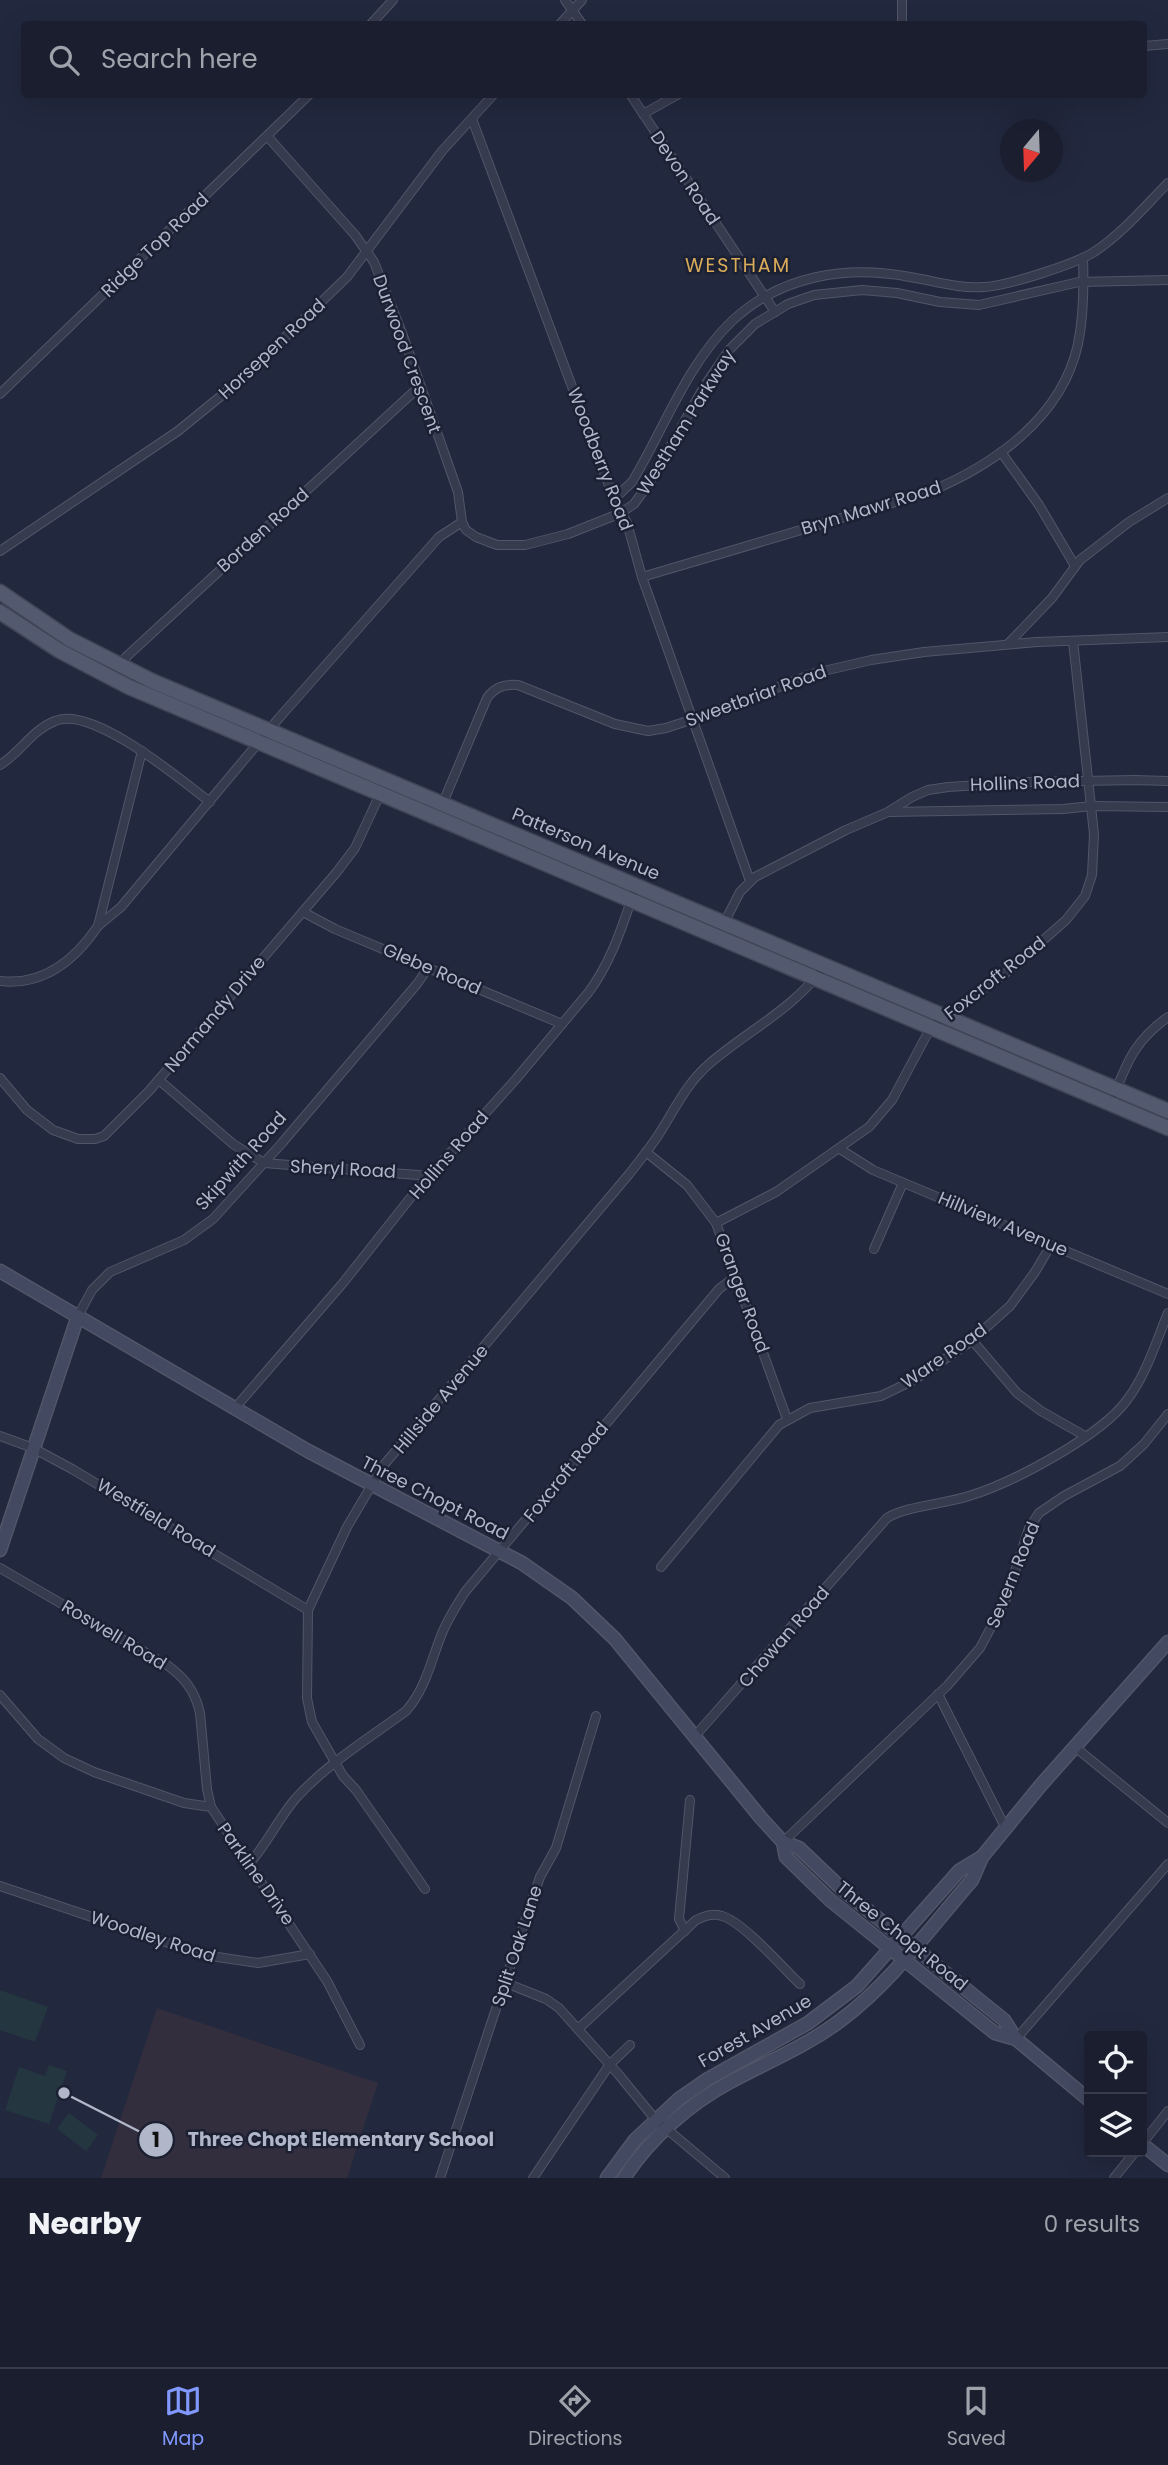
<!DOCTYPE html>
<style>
:root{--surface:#1a1e2e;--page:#232736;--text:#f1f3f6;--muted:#9fa2aa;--line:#383c4a;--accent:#8198ff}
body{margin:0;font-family:Poppins,sans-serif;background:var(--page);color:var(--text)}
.controls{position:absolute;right:21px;bottom:21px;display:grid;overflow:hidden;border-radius:7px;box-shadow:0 7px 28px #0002}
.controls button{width:63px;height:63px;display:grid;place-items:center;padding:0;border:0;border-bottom:2px solid var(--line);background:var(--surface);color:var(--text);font:35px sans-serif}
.compass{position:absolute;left:1000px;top:119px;width:63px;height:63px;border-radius:50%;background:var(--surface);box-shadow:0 7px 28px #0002;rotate:199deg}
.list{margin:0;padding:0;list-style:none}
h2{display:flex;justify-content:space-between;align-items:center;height:91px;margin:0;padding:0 28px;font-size:30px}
h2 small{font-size:23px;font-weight:400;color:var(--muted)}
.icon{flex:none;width:38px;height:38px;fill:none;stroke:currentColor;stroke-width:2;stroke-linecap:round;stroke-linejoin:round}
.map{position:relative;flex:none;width:1168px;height:2178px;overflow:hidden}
.search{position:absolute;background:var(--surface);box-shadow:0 7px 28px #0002;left:21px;right:21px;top:21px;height:77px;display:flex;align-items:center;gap:18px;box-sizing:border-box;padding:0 24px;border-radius:7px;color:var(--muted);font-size:26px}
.sheet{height:189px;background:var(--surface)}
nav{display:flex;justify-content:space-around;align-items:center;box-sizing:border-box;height:98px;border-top:2px solid var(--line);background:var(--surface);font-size:19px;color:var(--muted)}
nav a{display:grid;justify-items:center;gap:4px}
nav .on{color:var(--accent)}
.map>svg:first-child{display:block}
.medical{fill:#332e3e}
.green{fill:#24363f}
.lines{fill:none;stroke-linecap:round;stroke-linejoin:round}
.minor-casing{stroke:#515669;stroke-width:10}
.secondary-casing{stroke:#515669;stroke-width:15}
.primary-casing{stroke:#3f4457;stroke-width:17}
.minor{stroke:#363b4e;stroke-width:8}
.secondary{stroke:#434961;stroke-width:12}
.primary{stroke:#53596e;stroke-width:14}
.labels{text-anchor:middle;stroke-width:5;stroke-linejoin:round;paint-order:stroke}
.street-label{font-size:18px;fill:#b1b6c9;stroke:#1b2033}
.neighbourhood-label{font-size:19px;letter-spacing:2px;fill:#dbac5a;stroke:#1b2033}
.leader{fill:none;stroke:#b1b6c9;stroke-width:2.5}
.callout-dot{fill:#b1b6c9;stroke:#1b2033;stroke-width:2.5}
.mark-label{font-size:21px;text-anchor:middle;font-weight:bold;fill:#111}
.callout-label{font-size:19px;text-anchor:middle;font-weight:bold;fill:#b1b6c9;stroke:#1b2033;stroke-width:5;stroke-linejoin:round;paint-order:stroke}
</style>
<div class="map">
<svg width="1168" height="2178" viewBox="0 0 1168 2178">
<rect width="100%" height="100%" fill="#22283e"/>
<path class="medical" d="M 157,2008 L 378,2083 L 347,2178 L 101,2178 Z"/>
<g class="green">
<path d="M 0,1990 L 48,2007 L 35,2042 L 0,2030 Z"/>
<path d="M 49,2065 L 67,2071 L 49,2124 L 5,2110 L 19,2067 L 45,2076 Z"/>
<path d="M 69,2113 L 98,2135 L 86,2151 L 57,2129 Z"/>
</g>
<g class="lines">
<g class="minor-casing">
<g id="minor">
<path d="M 565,0 L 582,24"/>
<path d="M 902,0 L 902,24"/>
<path d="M 371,24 L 393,0"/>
<path d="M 560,24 L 582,0"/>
<path d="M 1144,46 L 1168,44"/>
<path d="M 630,94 L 775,312"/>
<path d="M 643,114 L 679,94"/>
<path d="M 472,119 L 614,499 L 627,523 L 642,577 L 750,881"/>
<path d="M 268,137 L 355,235 L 374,262 L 402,333 L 458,492 L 462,522 L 466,530 L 476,537 L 497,545 L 525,545 L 568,534 L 621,513 L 634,504 L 650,482 L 705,385 L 729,350 L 755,324 L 788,304 L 814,295 L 862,290 L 897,293 L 940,302 L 979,305 L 1079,282 L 1168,280"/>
<path d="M 0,394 L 310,94"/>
<path d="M 1001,452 L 1039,505 L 1075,566"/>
<path d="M 614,499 L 632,482 C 664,429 687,364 732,321 C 781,275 847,265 910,277 C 935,281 959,289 984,287 C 1007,286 1075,264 1094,252 C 1122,234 1145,206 1168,183"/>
<path d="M 0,551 L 178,431 L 243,378 L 347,277 L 442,151 L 494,94"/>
<path d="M 642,577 L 926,493 C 993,466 1062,418 1078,344 C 1084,315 1084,286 1083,258"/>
<path d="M 1008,644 L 1052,598 L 1080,560 L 1129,522 L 1168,498"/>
<path d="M 120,665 L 126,657 L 420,386"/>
<path d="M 0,765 C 20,753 32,730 55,721 C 92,705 180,779 210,802"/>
<path d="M 442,805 L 487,698 C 495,687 504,684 518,685 L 615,724 L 648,731 L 666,728 L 709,714 L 815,673 L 871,660 L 924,652 L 1037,642 L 1168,637"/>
<path d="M 888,812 L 1063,809 L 1092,806 L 1168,807"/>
<path d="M 303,912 L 335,929 L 562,1024"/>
<path d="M 723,925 L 740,892 L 755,877 L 846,830 L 888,812 L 912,797 L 928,790 L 948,787 L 1027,782 L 1135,780 L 1168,781"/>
<path d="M 98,926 L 121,907 L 279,718 L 439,537 L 462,522"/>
<path d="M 0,981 C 43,986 75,960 98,926 L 142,751"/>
<path d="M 0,1078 L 27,1110 L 53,1130 L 78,1139 L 95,1139 L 104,1136 L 149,1091 L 336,873 L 355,848 L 381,792"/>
<path d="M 159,1080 L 233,1144 L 264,1163 L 430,1176"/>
<path d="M 1115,1093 C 1128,1059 1137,1039 1168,1017"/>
<path d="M 840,1149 L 873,1170 L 1168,1294"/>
<path d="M 646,1152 L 687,1185 L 716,1223 L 787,1419"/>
<path d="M 716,1223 L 776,1192 L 869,1127 L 892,1100 L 931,1027 L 1007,972 L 1066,920 L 1085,896 L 1092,875 L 1094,834 L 1073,641"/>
<path d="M 874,1249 L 903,1183"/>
<path d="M 78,1316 L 92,1290 L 110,1272 L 184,1240 L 213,1219 L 282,1143 L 417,984 L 428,968"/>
<path d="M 972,1340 L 1017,1393 L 1041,1411 L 1085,1436"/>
<path d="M 235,1408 L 343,1283 L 415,1192 L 516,1079 L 588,993 C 612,961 623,924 636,886"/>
<path d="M 0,1436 L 33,1448 L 72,1469 L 308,1610"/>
<path d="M 661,1567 L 779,1425 L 810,1408 L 881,1396 L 914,1380 L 970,1342 L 1010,1306 L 1035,1272 L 1051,1245"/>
<path d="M 0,1568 L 167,1665 C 185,1678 195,1691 200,1713 L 207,1789 L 211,1807"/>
<path d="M 938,1694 L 1006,1829"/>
<path d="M 0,1695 L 38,1739 L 64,1758 L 94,1772 L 184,1803 L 211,1807 L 327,1981 L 360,2045"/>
<path d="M 695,1736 L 887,1518 C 906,1506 945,1504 969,1496 C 1012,1483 1101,1436 1127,1400 C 1146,1375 1156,1342 1168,1313"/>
<path d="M 1075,1747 L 1168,1823"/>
<path d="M 783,1842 L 947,1686 L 980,1648 L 1006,1599 L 1029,1528 L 1039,1513 L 1064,1496 L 1120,1466 L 1144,1444 L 1168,1414"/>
<path d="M 249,1864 C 267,1844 278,1819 296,1798 C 328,1763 368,1739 406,1711 C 427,1687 431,1659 443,1631 C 449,1617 457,1605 465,1592 L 719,1289 L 736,1276"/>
<path d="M 0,1886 L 204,1955 L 258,1963 L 310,1954"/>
<path d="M 425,1889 L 356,1790 L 343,1776 L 312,1722 L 307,1698 L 308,1610 L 347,1527 L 383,1466 L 630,1173 C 640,1160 650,1148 659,1134 C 675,1109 686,1084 709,1064 C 751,1028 790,1012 825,966"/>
<path d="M 685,1931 L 679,1919 L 690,1800"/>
<path d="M 506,1983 L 546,1999 L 559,2008 L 619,2075 L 655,2119 L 725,2178"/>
<path d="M 578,2029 L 696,1920 C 705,1916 712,1913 722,1916 C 742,1921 783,1968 800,1984"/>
<path d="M 1016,2039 L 1168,1864"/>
<path d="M 1142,2144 L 1168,2111"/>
<path d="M 440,2178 L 529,1909 L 540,1877 L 556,1848 L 596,1716"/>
<path d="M 533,2178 L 610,2064 L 630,2045"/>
<path d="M 1114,2178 L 1135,2152"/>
</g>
</g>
<g class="secondary-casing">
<g id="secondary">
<path d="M 0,1271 L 308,1451 L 522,1563 L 572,1598 L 615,1639 L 761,1818 L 783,1842 L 799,1848 L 844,1891 L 1004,2020 L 1016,2039 L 1089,2100"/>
<path d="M 0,1550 L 78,1316"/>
<path d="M 783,1842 L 786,1857 L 830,1900 L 995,2033 L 1016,2039"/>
<path d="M 1142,2144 L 1168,2165"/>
<path d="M 607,2178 L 635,2140 L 679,2099 L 708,2079 L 808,2023 L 857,1986 L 959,1871 L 982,1857 L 1041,1785 L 1168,1642"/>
<path d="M 624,2178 C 649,2139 689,2104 730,2082 C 767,2062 807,2046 841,2020 C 891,1983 931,1927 972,1880 L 982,1857"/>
</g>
</g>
<g class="primary-casing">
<g id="primary">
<path d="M 0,592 L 69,639 L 152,681 L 1168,1111"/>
<path d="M 0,612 L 60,651 L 129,687 L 1168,1128"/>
</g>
</g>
<use href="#minor" class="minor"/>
<use href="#secondary" class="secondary"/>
<use href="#primary" class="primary"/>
</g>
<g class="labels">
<g class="street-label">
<text transform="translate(685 178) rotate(56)" y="6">Devon Road</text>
<text transform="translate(155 245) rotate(-44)" y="6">Ridge Top Road</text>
<text transform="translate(272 349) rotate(-43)" y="6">Horsepen Road</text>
<text transform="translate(407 354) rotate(70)" y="6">Durwood Crescent</text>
<text transform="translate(686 422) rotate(-58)" y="6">Westham Parkway</text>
<text transform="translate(600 459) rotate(69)" y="6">Woodberry Road</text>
<text transform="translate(871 508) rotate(-17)" y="6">Bryn Mawr Road</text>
<text transform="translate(263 530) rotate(-42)" y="6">Borden Road</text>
<text transform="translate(756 696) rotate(-20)" y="6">Sweetbriar Road</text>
<text transform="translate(1025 783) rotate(-2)" y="6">Hollins Road</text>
<text transform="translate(586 844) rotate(23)" y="6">Patterson Avenue</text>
<text transform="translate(432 969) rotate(23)" y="6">Glebe Road</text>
<text transform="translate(995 978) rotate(-38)" y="6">Foxcroft Road</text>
<text transform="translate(215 1014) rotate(-50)" y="6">Normandy Drive</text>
<text transform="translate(449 1155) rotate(-49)" y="6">Hollins Road</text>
<text transform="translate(241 1161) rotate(-48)" y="6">Skipwith Road</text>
<text transform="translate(343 1169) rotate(3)" y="6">Sheryl Road</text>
<text transform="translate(1003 1224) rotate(23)" y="6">Hillview Avenue</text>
<text transform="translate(742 1293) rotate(70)" y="6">Granger Road</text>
<text transform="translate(944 1356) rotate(-35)" y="6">Ware Road</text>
<text transform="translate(441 1399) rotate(-50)" y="6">Hillside Avenue</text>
<text transform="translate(566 1472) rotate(-51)" y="6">Foxcroft Road</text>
<text transform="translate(435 1498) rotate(27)" y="6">Three Chopt Road</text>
<text transform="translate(156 1518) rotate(31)" y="6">Westfield Road</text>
<text transform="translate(1013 1575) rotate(-68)" y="6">Severn Road</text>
<text transform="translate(114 1635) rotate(31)" y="6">Roswell Road</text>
<text transform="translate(784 1637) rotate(-49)" y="6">Chowan Road</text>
<text transform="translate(256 1874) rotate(55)" y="6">Parkline Drive</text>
<text transform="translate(902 1936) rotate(39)" y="6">Three Chopt Road</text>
<text transform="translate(153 1937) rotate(18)" y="6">Woodley Road</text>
<text transform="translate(517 1946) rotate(-72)" y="6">Split Oak Lane</text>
<text transform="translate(755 2031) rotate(-30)" y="6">Forest Avenue</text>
</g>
<g class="neighbourhood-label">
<text x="738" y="272">WESTHAM</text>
</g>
</g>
<path class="leader" d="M64 2093L156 2140"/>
<g class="callout-dot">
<circle cx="64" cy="2093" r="7"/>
<circle cx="156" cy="2140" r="18"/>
</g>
<g class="mark-label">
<text x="156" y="2147">1</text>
</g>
<g class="callout-label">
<text x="341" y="2146">Three Chopt Elementary School</text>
</g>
</svg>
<div class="controls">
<button><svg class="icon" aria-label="locate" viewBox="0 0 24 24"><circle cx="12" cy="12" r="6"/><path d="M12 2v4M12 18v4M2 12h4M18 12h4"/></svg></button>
<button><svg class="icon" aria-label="layers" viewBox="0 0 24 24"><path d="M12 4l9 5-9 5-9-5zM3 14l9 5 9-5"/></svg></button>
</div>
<svg class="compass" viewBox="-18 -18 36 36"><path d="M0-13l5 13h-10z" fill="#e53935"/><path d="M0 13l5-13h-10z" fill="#9fa2aa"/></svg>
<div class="search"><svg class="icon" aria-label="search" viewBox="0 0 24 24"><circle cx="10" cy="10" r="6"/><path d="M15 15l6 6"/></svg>Search here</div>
</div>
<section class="sheet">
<h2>Nearby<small>0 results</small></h2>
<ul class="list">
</ul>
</section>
<nav>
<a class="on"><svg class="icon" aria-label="map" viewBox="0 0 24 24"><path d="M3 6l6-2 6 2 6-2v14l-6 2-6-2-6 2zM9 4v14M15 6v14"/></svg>Map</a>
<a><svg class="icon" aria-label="directions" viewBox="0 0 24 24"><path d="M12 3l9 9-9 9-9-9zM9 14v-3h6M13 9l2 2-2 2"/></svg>Directions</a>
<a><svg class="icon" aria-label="saved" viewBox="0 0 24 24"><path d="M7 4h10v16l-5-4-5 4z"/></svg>Saved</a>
</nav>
